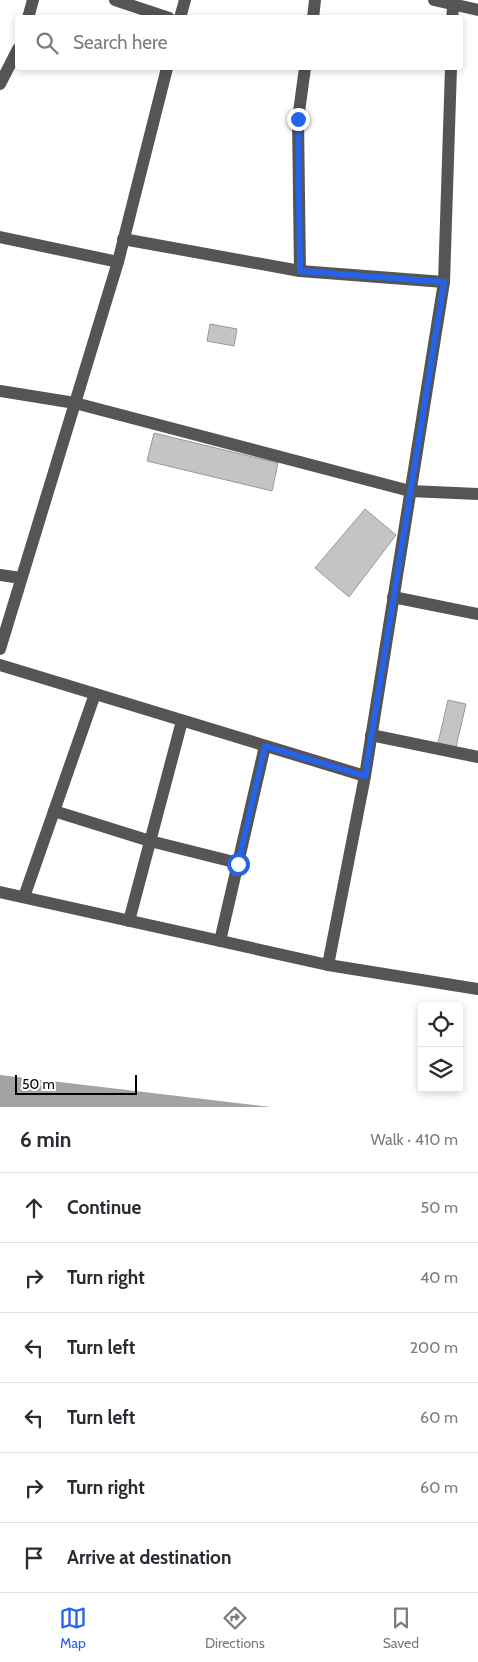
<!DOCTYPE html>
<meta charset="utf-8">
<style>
:root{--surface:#fff;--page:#f7f7f7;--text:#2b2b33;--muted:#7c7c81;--line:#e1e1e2;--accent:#2563eb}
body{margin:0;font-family:Cabin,sans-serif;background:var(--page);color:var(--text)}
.controls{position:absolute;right:15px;bottom:15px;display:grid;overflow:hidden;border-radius:5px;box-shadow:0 2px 8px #0003}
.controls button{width:45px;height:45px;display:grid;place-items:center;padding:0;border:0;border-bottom:1px solid var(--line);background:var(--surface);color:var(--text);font:25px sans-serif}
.scale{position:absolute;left:15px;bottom:12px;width:122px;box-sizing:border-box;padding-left:5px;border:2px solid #000;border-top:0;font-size:14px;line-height:18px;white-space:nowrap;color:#000;-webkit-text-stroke:4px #fff;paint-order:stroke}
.stop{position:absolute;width:15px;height:15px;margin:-11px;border:4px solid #2563eb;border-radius:50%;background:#fff}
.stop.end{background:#2563eb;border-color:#fff;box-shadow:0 1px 5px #0008}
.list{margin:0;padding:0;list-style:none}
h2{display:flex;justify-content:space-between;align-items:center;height:65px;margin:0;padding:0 20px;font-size:21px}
h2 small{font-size:16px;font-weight:400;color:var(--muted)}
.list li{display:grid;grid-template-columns:32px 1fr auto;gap:15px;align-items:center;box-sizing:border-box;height:70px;padding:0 20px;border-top:1px solid var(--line)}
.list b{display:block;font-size:19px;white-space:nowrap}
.list em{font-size:16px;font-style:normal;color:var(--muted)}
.icon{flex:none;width:28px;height:28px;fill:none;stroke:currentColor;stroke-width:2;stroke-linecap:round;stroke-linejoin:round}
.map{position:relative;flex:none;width:478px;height:1107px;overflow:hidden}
.search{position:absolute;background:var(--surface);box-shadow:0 2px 8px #0003;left:15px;right:15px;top:15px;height:55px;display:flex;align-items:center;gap:12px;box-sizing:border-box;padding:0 18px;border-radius:5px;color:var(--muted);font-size:19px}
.sheet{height:485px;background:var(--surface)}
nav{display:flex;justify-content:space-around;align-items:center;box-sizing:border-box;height:70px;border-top:1px solid var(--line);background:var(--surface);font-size:14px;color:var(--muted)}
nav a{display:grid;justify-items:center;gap:2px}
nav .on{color:var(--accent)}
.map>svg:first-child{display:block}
.water{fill:#a3a3a3}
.building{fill:#c4c4c4;stroke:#999}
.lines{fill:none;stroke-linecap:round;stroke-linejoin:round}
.minor{stroke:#555;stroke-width:12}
.route{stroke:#2563eb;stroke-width:6}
</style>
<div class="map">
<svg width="478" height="1107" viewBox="0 0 478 1107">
<rect width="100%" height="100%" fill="#fff"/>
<path class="water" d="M 0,1075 L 271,1107 L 0,1107 Z"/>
<g class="building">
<path d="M 210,324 L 237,329 L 234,346 L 207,341 Z"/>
<path d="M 154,433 L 278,463 L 272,491 L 147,461 Z"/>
<path d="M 365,509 L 396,535 L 349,597 L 315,568 Z"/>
<path d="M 448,700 L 466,704 L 456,747 L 438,743 Z"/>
</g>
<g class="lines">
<g class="minor">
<path d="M 115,0 L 169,18"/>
<path d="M 434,0 L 478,10"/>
<path d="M 28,18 L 33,0"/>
<path d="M 180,18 L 185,0"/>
<path d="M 313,18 L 315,0"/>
<path d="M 452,18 L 454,0"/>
<path d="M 0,84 L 18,49"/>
<path d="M 0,237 L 118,262"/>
<path d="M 123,239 L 300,271 L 444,282"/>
<path d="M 300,271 L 298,119 L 305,68"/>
<path d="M 0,391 L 75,403 L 410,491 L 478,494"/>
<path d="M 0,575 L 21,578"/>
<path d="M 393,597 L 478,614"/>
<path d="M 0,649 L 118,262 L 167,68"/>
<path d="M 0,665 L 365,776"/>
<path d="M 371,735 L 478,757"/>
<path d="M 54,811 L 150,841 L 238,863"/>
<path d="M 0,892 L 328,965 L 478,989"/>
<path d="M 24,897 L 95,694"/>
<path d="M 129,921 L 182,721"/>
<path d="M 220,941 L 265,746"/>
<path d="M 328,965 L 365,776 L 444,282 L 451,68"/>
</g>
</g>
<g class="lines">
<path class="route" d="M 238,864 L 265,746 L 365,776 L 444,282 L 300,271 L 298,119"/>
</g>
</svg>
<div class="controls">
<button><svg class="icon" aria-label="locate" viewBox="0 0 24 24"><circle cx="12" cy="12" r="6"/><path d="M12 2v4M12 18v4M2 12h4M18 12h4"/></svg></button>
<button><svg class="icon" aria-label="layers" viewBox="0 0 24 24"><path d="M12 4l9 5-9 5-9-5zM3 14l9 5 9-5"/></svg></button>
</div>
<div class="scale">50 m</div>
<div class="stop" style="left:238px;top:864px"></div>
<div class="stop end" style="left:298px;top:119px"></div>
<div class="search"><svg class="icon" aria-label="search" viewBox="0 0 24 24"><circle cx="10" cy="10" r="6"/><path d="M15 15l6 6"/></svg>Search here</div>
</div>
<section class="sheet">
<h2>6 min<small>Walk · 410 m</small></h2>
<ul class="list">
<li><svg class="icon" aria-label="ahead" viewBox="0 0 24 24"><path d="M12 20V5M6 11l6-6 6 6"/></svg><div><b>Continue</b></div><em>50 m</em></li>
<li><svg class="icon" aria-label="right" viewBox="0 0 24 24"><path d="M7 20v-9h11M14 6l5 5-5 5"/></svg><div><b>Turn right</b></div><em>40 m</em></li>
<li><svg class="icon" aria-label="left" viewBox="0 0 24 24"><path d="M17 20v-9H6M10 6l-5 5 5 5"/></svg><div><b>Turn left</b></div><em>200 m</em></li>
<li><svg class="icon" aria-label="left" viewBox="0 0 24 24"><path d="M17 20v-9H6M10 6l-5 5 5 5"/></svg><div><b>Turn left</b></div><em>60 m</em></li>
<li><svg class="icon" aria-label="right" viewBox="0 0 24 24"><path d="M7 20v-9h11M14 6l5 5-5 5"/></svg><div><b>Turn right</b></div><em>60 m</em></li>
<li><svg class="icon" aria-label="arrive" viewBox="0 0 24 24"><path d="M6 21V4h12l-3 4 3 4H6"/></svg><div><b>Arrive at destination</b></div></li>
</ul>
</section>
<nav>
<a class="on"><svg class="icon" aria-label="map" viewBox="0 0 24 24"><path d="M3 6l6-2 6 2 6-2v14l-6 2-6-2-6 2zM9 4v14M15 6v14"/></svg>Map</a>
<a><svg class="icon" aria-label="directions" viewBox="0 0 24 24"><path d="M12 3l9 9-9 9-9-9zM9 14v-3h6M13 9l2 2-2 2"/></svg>Directions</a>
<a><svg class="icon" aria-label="saved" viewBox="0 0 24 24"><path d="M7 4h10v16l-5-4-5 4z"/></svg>Saved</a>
</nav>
